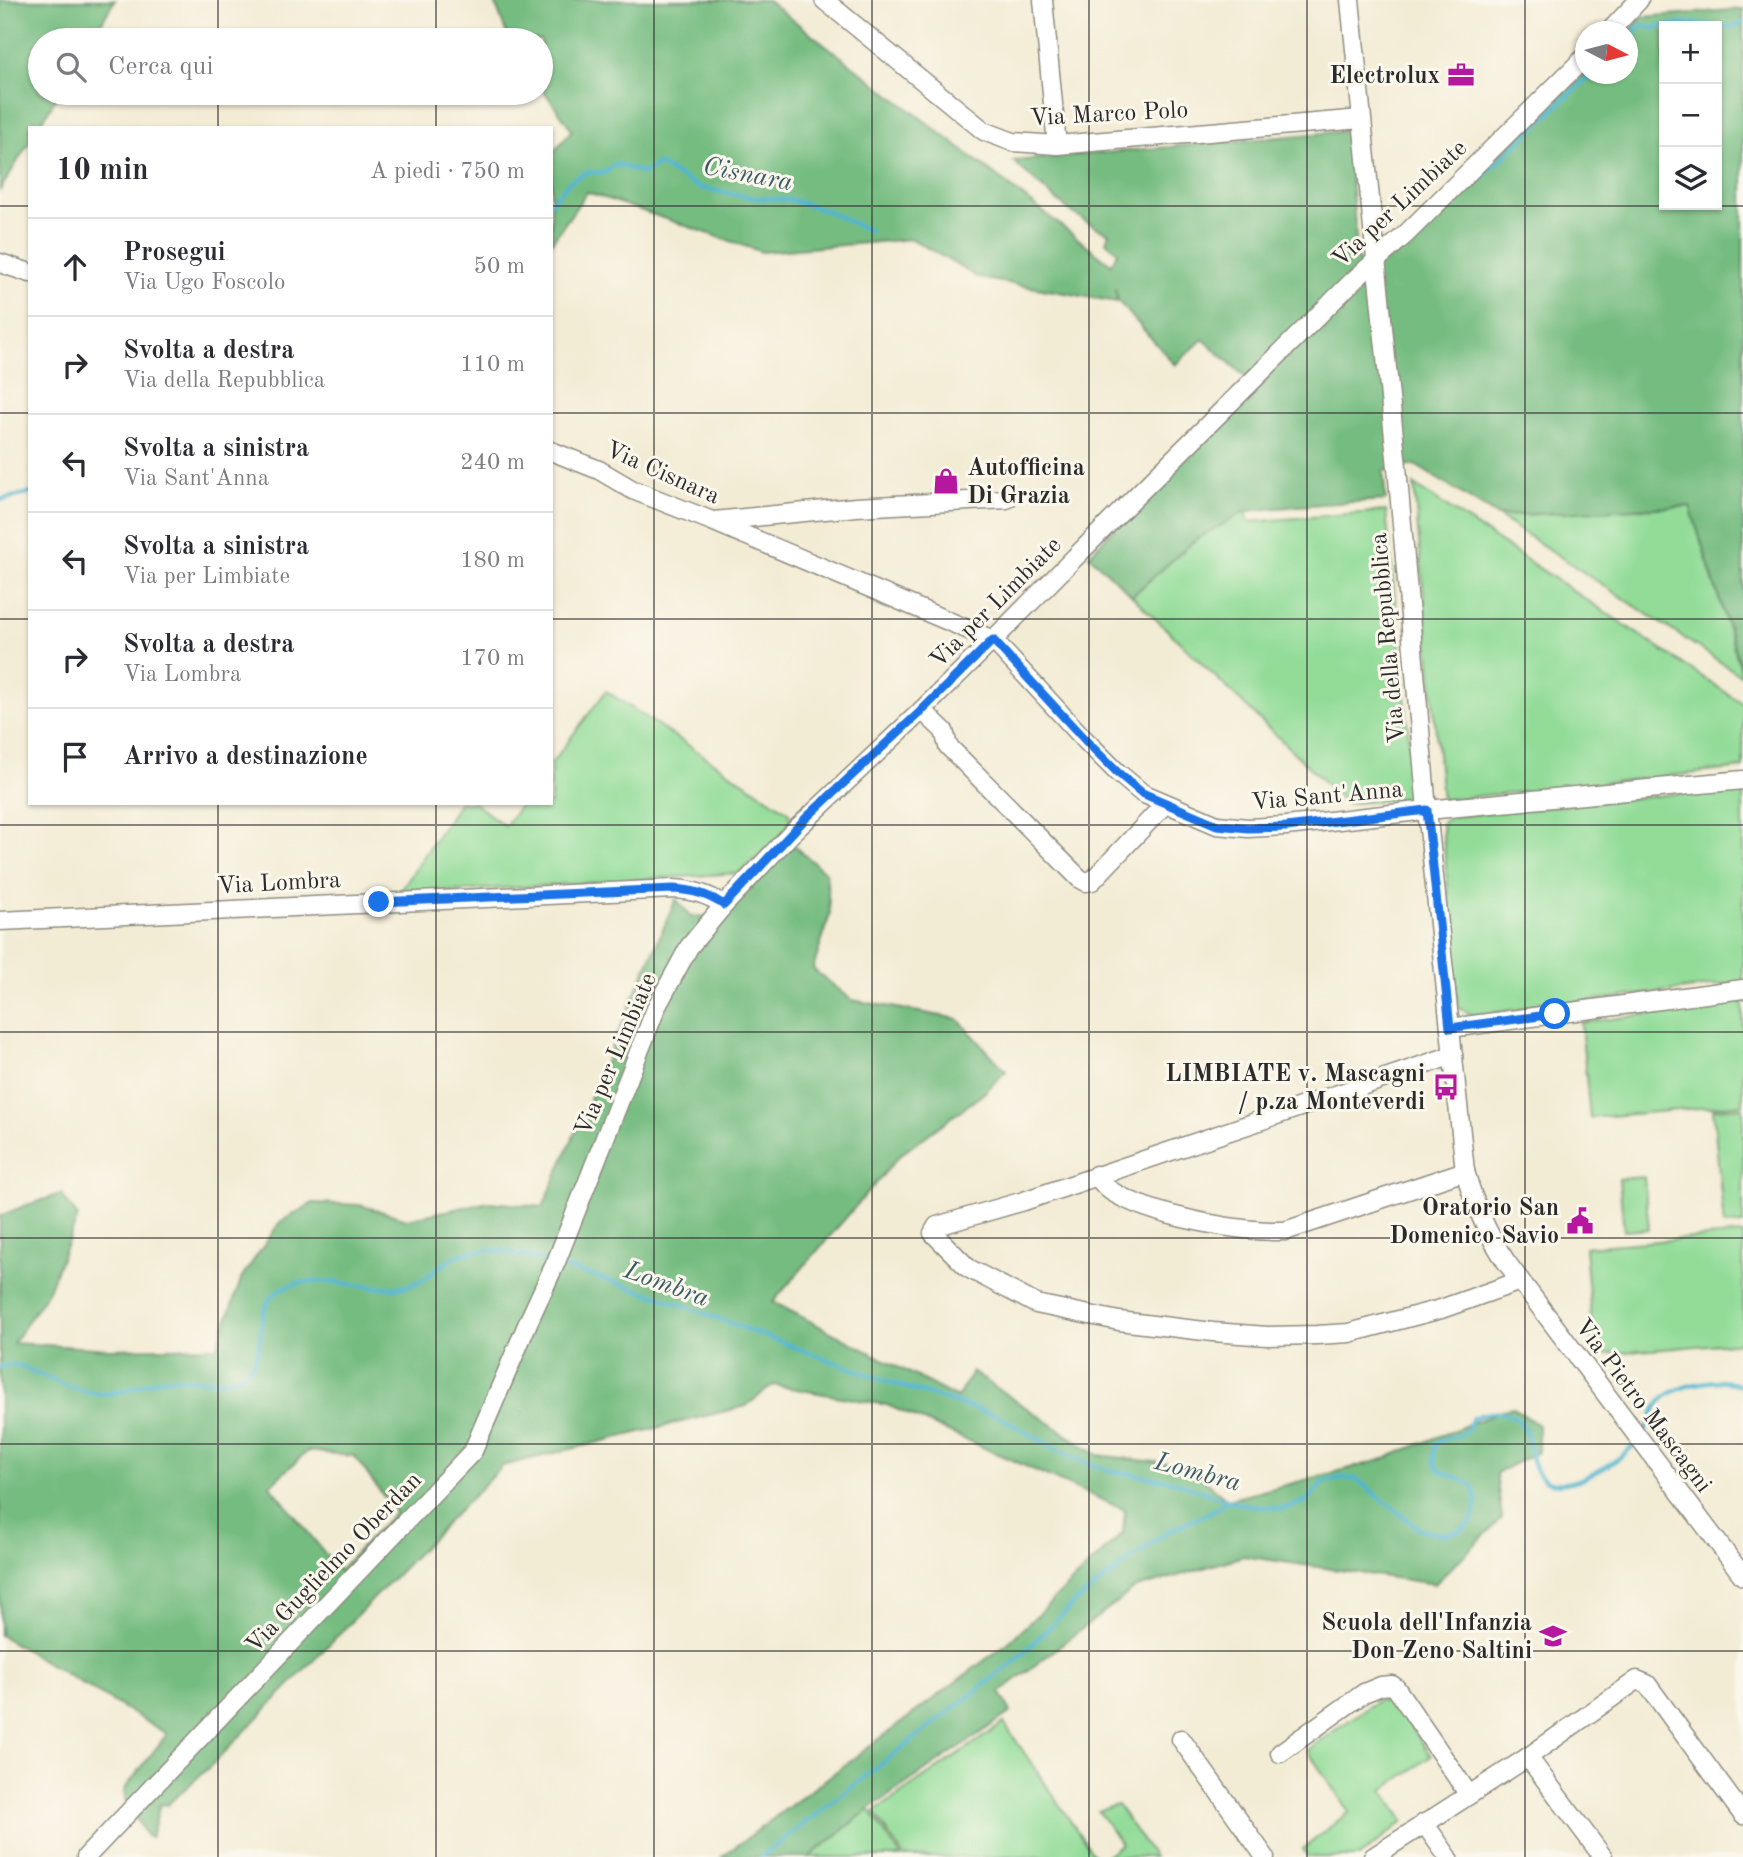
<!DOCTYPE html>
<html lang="it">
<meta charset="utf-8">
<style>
:root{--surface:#fff;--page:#f7f7f7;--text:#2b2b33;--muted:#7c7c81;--line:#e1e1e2}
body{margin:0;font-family:"Old Standard TT",serif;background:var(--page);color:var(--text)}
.controls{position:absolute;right:21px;top:21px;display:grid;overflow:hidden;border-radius:0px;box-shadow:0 2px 5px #0004}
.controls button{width:63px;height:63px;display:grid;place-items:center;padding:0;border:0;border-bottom:2px solid var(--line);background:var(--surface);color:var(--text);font:35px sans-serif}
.compass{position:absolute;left:1575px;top:21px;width:63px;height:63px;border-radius:50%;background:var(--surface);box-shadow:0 2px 5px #0004;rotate:96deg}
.stop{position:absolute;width:21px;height:21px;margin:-16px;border:5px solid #1a73e8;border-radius:50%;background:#fff}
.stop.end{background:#1a73e8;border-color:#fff;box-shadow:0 2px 7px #0008}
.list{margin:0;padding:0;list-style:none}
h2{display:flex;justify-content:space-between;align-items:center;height:91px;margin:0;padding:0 28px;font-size:30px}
h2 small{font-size:23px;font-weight:400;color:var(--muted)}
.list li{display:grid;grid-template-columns:46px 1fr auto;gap:21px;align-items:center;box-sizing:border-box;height:98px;padding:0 28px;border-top:2px solid var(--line)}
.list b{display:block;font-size:26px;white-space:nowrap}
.list p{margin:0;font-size:23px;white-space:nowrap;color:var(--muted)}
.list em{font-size:23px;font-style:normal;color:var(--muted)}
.icon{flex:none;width:38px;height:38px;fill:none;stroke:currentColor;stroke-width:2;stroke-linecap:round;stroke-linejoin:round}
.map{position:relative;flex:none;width:1743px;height:1857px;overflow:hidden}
.search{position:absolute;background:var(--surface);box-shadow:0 2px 5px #0004;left:28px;top:28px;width:525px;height:77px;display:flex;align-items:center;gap:18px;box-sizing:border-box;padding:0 24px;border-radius:38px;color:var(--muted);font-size:26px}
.panel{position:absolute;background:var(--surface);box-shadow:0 2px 5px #0004;left:28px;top:126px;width:525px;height:679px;border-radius:0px}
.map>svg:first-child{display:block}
.green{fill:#92dc98;stroke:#5e8462;stroke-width:2}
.forest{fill:#75bc80;stroke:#507456;stroke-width:2;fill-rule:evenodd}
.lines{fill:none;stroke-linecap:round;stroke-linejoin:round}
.stream{stroke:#51b6d0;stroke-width:4.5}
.street-casing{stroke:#8f8c80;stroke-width:21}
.street{stroke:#fff;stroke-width:18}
.route{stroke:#1a73e8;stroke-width:9}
.grid{fill:none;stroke:#2b2b2b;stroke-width:2;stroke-opacity:0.55}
.labels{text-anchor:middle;stroke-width:6;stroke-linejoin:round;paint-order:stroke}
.poi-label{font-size:24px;font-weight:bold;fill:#2b2b2b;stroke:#fbf7ec;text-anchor:end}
.street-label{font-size:24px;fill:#2b2b2b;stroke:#fbf7ec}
.water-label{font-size:26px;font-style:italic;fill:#385c65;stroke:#fbf7ec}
</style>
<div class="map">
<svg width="1743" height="1857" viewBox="0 0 1743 1857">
<rect width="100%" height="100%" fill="#fbf7ec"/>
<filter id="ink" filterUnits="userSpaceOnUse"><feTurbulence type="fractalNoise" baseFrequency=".0143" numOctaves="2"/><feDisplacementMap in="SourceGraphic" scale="14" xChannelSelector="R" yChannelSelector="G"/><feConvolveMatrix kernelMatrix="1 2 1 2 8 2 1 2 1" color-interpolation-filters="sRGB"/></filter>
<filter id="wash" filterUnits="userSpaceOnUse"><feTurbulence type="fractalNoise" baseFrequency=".00686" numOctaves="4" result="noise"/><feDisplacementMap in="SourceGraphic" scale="28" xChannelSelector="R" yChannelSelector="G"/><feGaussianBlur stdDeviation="1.57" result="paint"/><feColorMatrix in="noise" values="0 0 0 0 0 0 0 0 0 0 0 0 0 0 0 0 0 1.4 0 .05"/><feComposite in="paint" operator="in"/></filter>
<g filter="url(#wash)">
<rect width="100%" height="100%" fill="#f3ecd5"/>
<g class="green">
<path d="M 1414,485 L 1743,704 L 1743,768 L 1442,800 Z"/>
<path d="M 1690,506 L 1743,677 L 1498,516 Z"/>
<path d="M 1246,511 L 1249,522 L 1386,511 L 1415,797 L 1347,804 L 1132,596 L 1195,540 Z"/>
<path d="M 606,691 L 789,812 L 792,825 L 739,873 L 398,895 L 459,803 L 474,803 L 505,826 L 522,803 L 551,803 L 551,764 Z"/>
<path d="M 1743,787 L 1743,982 L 1472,1015 L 1458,1007 L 1442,823 L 1449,817 Z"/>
<path d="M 1743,1001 L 1743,1104 L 1590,1118 L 1581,1023 Z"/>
<path d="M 1743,1107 L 1743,1224 L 1724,1225 L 1713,1109 Z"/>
<path d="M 1644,1177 L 1649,1229 L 1624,1231 L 1619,1179 Z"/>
<path d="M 1743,1234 L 1743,1342 L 1594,1355 L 1585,1247 Z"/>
<path d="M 1378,1700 L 1395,1703 L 1431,1756 L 1383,1790 L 1404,1821 L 1359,1857 L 1308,1857 L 1303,1849 L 1349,1812 L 1307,1750 Z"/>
<path d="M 1004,1723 L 1095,1857 L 904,1857 L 874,1812 Z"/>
<path d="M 1117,1805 L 1154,1857 L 1104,1857 L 1121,1844 L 1098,1811 Z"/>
<path d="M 869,1809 L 901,1857 L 809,1857 Z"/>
</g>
<g class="forest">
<path d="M 0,0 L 115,0 L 91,40 L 40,40 L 40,93 L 59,93 L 38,128 L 30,128 L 30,141 L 0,190 Z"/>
<path d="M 494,0 L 767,0 L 1111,264 L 1118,252 L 1106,242 L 1109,233 C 1074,220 1040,185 1013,161 L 1347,131 L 1358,262 L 1389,260 L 1585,72 L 1628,74 L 1628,32 L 1642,17 L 1743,9 L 1743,674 L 1690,506 L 1498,516 L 1415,465 L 1383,471 L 1386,500 L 1321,504 L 1246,511 L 1195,540 L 1132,596 L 1089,555 L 1252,383 L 1203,339 L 1175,365 L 1118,301 L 1115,288 L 1117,302 L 979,278 L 912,239 L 762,252 L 587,192 L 551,243 L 551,155 L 572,130 L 541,87 L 541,40 L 509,40 ZM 1664,26 L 1717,26 L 1717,205 L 1664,205 Z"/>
<path d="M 793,845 L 826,873 L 830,914 L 813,969 L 852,1000 L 958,1019 L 1006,1071 L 983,1094 L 900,1155 L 773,1302 L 957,1398 L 972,1372 L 1098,1455 L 1187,1466 L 1228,1500 L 1378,1461 L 1512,1407 L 1538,1425 L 1538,1452 L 1496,1473 L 1502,1518 L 1435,1584 L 1243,1556 L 1134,1589 L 1000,1692 L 1011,1712 L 869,1809 L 809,1857 L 722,1857 L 1009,1642 L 1123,1533 L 1125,1510 L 887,1405 L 773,1385 L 746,1406 L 502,1466 L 217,1760 L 167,1805 L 160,1804 L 151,1838 L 146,1835 L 127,1803 L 124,1790 L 167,1734 L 0,1635 L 0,1216 L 24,1206 L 61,1194 L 78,1217 L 47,1293 L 13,1343 L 110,1349 L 217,1347 L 242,1277 L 280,1222 L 313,1203 L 360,1205 L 407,1219 L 489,1202 L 543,1207 L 676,899 L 691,916 L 721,917 ZM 308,1451 L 354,1456 L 395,1512 L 339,1571 L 270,1485 Z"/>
</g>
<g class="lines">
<g class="stream">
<path d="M 1666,26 L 1686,23 L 1733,27 L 1743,23"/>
<path d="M 1628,38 L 1641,25 L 1653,28 L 1664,26"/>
<path d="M 1478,181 L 1591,74"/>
<path d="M 551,202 L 569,182 L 587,172 L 605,173 L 615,164 L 644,173 L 658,164 L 700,188 L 757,198 L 792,200 L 827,211 L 870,231"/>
<path d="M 0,500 L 30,493"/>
<path d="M 565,1267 L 660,1297 L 888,1382 L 998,1416 L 1052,1447 L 1072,1457 L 1107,1470 L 1177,1482 L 1225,1500 L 1241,1504 L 1283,1509 L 1305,1502 L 1325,1481 L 1341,1478 L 1356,1479 L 1417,1527 C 1444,1543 1483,1531 1475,1494 C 1471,1470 1429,1483 1434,1451 C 1437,1434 1456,1441 1465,1432 C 1469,1429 1470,1423 1473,1418 C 1494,1409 1519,1410 1527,1435 C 1530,1447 1530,1461 1537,1472 C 1556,1502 1614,1465 1632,1447"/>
<path d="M 0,1367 C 5,1366 11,1364 16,1365 C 22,1366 29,1370 35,1373 C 56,1381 78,1393 101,1394 C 122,1395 141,1383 162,1379 C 183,1375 204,1383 225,1380 C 279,1372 246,1315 277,1292 C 306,1271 357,1288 391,1288 C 430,1288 435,1261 466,1253 C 492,1246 519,1255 544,1261"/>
<path d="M 1646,1430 C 1650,1421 1654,1408 1661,1401 C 1677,1384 1722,1375 1743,1387"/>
<path d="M 761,1857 L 1015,1661 L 1072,1605 L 1165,1533 L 1204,1515 L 1221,1506 L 1225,1500"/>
</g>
</g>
</g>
<g filter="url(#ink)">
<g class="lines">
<g class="street-casing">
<g id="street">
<path d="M 824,0 L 984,131 L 1013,142 L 1057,145 L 1361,119"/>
<path d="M 1043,0 L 1057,145"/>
<path d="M 1350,0 L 1397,467 L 1427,810 L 1465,1171 C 1474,1204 1487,1234 1507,1263 L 1743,1576"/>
<path d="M 1609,32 L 1639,0"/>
<path d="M 0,263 L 30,273"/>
<path d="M 551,451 L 599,470 L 633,490 L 712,521 L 993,640 L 1086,741 L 1117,772 L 1142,793 L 1217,825 L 1248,828 L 1286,826 L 1427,810 L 1743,780"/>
<path d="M 714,521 L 856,507 L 1007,499"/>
<path d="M 922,710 L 944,731 L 948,746 L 1079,878 L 1086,882 L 1092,881 L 1165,804"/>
<path d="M 0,921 L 673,889 C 693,890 707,894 724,905"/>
<path d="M 1450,1028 L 1743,989"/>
<path d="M 1453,1055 L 1024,1201 L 937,1226 L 933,1233 L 968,1268 L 1036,1304 L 1119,1321 L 1213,1332 L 1267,1336 L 1317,1335 L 1349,1333 L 1441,1309 L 1520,1281"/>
<path d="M 1096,1175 C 1101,1181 1105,1187 1111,1191 C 1151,1216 1237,1232 1285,1231 L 1465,1171"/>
<path d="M 1181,1739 L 1265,1857"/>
<path d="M 1280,1753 L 1364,1693 L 1381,1686 L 1392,1685 L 1396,1688 L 1469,1795"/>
<path d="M 1528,1757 L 1603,1857"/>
<path d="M 1424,1823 L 1448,1857"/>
<path d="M 86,1857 L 473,1451 L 530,1318 L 556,1262 L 657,1006 L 689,947 L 724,905 L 791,834 L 919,713 L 993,640 L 1124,508 L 1354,280 L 1406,234 L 1586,56"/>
<path d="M 1373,1857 L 1528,1757 L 1637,1680 L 1647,1684 L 1743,1815"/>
</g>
</g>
<use href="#street" class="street"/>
</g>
</g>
<g class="lines" filter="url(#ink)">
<path class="route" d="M 379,902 L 673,889 C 693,890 707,894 724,905 L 806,818 L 919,713 L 993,640 L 1086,741 L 1117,772 L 1142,793 L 1217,825 L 1248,828 L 1286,827 L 1427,810 L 1450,1028 L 1555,1014"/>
</g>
<path class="grid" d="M 218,0 L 218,40M 436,0 L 436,40M 654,0 L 654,1857M 872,0 L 872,1857M 1089,0 L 1089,1857M 1307,0 L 1307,1857M 1525,0 L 1525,1857M 218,93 L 218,128M 436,93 L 436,128M 0,206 L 30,206M 551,206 L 1743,206M 0,413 L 30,413M 551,413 L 1743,413M 0,619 L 30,619M 551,619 L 1743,619M 218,803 L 218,1857M 436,803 L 436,1857M 0,825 L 1743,825M 0,1032 L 1743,1032M 0,1238 L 1743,1238M 0,1444 L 1743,1444M 0,1651 L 1743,1651"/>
<defs>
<g id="office-bare" transform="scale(2.1)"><path d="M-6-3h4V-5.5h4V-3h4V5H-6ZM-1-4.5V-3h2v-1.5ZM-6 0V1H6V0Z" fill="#b5179e" stroke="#fbf7ec" stroke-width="2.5" paint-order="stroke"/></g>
<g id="shop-bare" transform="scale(2.1)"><path d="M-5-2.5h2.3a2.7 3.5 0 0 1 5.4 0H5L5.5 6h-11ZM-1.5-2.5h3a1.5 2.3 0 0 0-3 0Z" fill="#b5179e" stroke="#fbf7ec" stroke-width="2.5" paint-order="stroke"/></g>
<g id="bus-bare" transform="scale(2.1)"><path d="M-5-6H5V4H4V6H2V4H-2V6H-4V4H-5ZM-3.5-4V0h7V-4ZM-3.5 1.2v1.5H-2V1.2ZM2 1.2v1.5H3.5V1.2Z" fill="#b5179e" stroke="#fbf7ec" stroke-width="2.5" paint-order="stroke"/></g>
<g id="civic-bare" transform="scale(2.1)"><path d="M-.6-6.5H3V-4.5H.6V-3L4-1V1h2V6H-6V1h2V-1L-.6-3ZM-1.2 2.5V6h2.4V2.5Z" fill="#b5179e" stroke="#fbf7ec" stroke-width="2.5" paint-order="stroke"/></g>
<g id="school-bare" transform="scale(2.1)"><path d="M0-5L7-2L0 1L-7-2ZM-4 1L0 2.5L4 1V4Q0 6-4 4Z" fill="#b5179e" stroke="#fbf7ec" stroke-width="2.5" paint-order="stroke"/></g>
</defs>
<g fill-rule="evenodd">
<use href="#office-bare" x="1461" y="75"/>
<use href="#shop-bare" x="946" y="481"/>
<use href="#bus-bare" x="1446" y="1087"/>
<use href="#civic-bare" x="1580" y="1221"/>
<use href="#school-bare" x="1553" y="1636"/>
</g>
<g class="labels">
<g class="poi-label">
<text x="1440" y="83">Electrolux</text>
<text x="967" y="475" text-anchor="start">Autofficina<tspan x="967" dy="28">Di Grazia</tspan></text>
<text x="1425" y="1081">LIMBIATE v. Mascagni<tspan x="1425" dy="28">/ p.za Monteverdi</tspan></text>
<text x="1559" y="1215">Oratorio San<tspan x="1559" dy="28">Domenico Savio</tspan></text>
<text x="1532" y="1630">Scuola dell'Infanzia<tspan x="1532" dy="28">Don Zeno Saltini</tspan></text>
</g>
<g class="street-label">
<text transform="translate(1109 113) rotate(-3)" y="8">Via Marco Polo</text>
<text transform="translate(1399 203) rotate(-43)" y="8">Via per Limbiate</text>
<text transform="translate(663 472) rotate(24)" y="8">Via Cisnara</text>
<text transform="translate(995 602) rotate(-45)" y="8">Via per Limbiate</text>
<text transform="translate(1387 638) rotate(-95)" y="8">Via della Repubblica</text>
<text transform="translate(1327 795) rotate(-5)" y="8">Via Sant'Anna</text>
<text transform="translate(279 882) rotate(-3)" y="8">Via Lombra</text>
<text transform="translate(615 1054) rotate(-67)" y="8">Via per Limbiate</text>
<text transform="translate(1644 1405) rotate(53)" y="8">Via Pietro Mascagni</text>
<text transform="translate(333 1562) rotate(-46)" y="8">Via Guglielmo Oberdan</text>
</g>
<g class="water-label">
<text transform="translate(748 173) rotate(11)" y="9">Cisnara</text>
<text transform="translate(667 1283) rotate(20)" y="9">Lombra</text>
<text transform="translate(1198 1471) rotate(15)" y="9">Lombra</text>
</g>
</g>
</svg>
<div class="controls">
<button>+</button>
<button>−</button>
<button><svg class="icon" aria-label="layers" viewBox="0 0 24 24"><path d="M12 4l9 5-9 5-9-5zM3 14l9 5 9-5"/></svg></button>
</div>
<svg class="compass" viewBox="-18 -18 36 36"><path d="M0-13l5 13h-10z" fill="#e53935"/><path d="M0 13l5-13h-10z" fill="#7c7c81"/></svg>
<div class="stop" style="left:1555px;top:1014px"></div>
<div class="stop end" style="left:379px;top:902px"></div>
<div class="search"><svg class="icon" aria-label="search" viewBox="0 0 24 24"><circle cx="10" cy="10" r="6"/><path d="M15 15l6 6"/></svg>Cerca qui</div>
<section class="panel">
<h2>10 min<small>A piedi · 750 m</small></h2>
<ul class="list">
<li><svg class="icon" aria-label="ahead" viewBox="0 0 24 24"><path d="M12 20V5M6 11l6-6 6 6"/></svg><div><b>Prosegui</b><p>Via Ugo Foscolo</p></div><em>50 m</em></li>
<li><svg class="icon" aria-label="right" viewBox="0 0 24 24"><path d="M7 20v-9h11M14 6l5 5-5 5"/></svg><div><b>Svolta a destra</b><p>Via della Repubblica</p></div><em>110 m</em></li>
<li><svg class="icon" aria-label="left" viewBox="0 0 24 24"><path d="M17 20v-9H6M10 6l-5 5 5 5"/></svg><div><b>Svolta a sinistra</b><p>Via Sant'Anna</p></div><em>240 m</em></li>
<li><svg class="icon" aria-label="left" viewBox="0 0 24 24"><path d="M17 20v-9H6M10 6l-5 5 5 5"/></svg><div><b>Svolta a sinistra</b><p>Via per Limbiate</p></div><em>180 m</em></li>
<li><svg class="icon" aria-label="right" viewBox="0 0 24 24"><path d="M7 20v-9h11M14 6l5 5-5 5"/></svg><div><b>Svolta a destra</b><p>Via Lombra</p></div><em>170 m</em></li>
<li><svg class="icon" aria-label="arrive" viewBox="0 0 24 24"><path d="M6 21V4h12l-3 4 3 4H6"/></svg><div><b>Arrivo a destinazione</b></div></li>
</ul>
</section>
</div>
